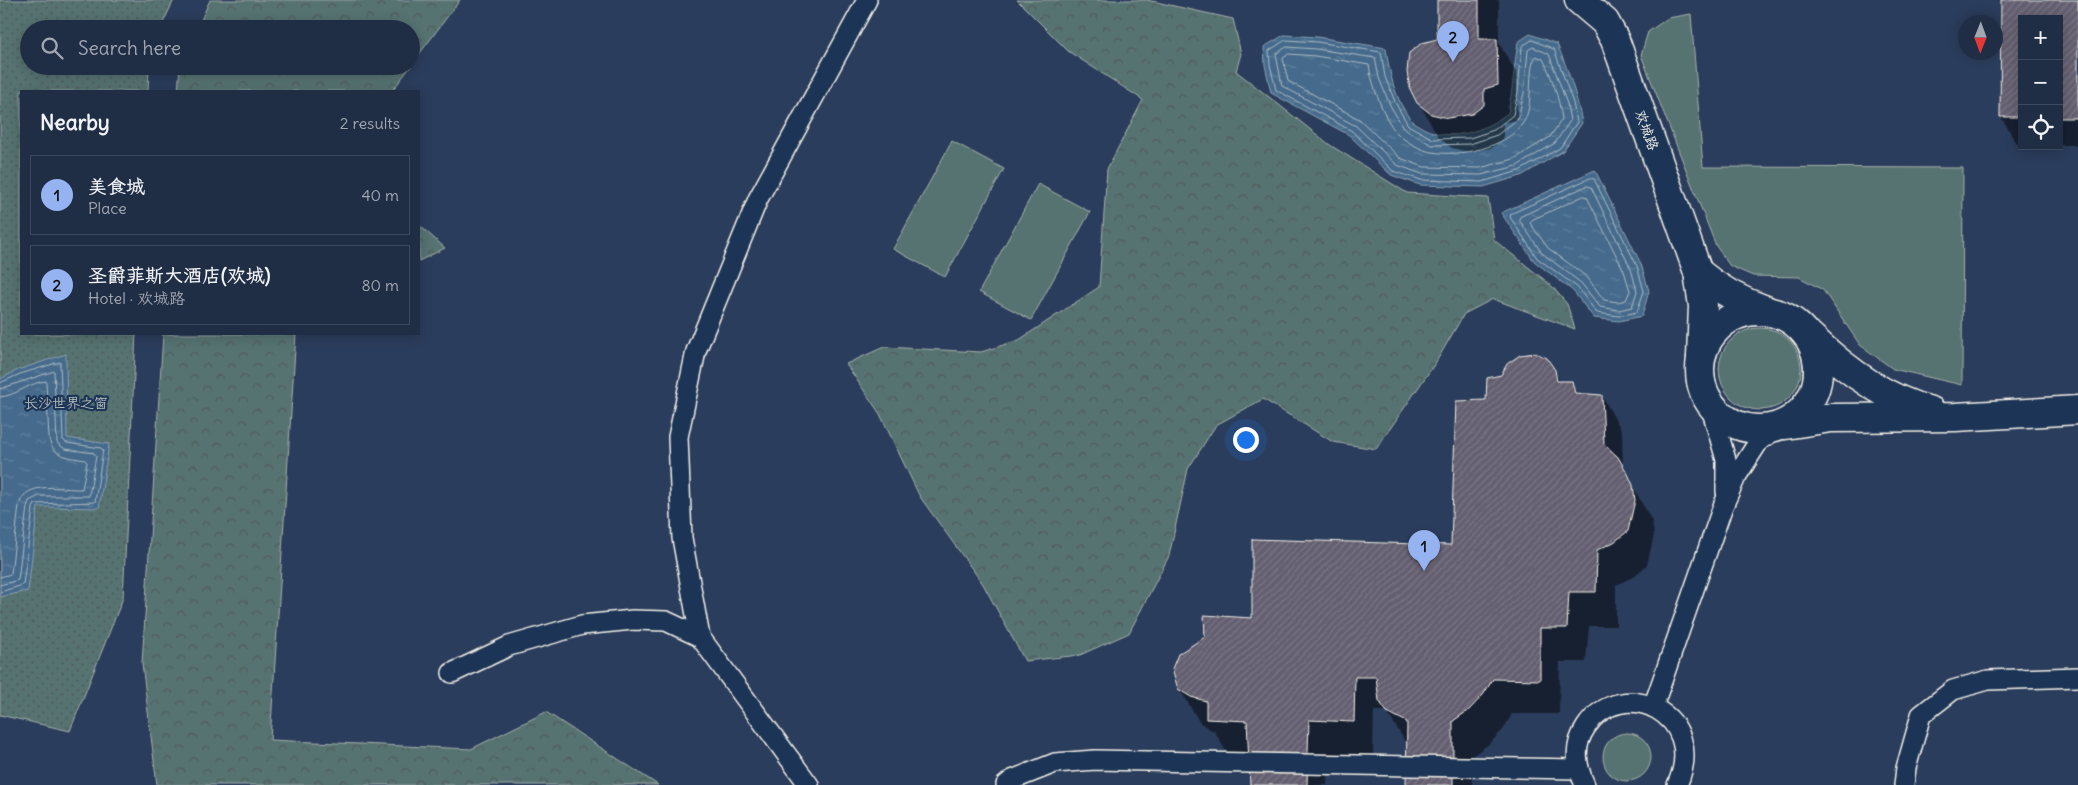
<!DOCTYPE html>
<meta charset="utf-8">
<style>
:root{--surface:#202e45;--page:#28364c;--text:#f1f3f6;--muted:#a2a8b3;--line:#3d4a5e;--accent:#95b2f1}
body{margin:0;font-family:Delius,"LXGW WenKai TC",sans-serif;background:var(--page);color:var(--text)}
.controls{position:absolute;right:15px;top:15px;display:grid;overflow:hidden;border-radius:0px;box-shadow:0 2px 12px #0003}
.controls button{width:45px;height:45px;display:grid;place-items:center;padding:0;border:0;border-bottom:1px solid var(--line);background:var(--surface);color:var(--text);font:25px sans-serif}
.compass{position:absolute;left:1958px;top:15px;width:45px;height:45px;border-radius:50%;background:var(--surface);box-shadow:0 2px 12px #0003;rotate:181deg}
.you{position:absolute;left:1245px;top:439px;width:18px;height:18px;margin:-12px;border:4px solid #fff;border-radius:50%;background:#1a73e8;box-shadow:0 0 0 8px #1a73e833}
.badge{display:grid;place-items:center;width:32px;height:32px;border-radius:50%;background:var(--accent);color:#111;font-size:16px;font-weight:700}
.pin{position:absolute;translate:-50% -41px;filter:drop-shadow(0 1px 2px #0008)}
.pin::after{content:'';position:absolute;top:26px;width:18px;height:15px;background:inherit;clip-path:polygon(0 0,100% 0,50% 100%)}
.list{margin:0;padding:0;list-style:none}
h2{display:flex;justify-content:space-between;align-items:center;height:65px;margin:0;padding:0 20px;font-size:21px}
h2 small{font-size:16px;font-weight:400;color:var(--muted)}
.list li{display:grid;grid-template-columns:32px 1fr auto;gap:15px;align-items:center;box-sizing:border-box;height:80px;margin:0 10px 10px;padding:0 10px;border:1px solid var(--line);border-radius:0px}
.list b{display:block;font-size:19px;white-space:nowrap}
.list p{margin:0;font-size:16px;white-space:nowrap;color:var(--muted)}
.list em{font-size:16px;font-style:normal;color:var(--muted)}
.icon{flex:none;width:28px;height:28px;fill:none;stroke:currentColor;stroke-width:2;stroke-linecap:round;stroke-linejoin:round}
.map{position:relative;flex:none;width:2078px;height:785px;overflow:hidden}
.search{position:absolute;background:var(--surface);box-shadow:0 2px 12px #0003;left:20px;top:20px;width:400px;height:55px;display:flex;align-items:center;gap:12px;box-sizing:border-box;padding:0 18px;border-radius:28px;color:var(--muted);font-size:19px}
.panel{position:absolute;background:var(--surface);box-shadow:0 2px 12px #0003;left:20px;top:90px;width:400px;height:245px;border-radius:0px}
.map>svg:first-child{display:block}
.grass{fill:#577371;stroke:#a6b2ac}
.forest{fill:url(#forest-crowns);stroke:#a6b2ac}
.park{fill:url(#park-dots);stroke:#a6b2ac}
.water{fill:url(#water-ripples);stroke:#8ba1b1}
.shadow{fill:#0007}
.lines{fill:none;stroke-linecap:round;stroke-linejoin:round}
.shore{stroke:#aebbc3;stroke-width:1}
.building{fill:url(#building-hatch);stroke:#f4f1e8}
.lane-casing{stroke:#f4f1e8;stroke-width:22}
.street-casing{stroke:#f4f1e8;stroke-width:31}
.lane{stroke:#1d3557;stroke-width:19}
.street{stroke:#1d3557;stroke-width:28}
.labels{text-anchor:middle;stroke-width:4.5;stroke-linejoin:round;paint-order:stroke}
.street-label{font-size:14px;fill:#f4f1e8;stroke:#1d3557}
.park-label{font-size:14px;fill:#b5bfb8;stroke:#1d3557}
</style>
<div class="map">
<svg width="2078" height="785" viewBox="0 0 2078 785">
<defs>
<pattern id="forest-crowns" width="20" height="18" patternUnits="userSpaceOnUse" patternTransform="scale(1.25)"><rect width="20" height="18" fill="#577371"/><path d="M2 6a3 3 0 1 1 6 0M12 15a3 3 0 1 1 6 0" fill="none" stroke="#4f5b59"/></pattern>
<pattern id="park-dots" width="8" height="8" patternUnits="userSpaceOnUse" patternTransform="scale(1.25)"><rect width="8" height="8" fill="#577371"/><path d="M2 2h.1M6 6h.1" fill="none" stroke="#4f5b59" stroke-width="1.8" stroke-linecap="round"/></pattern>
<pattern id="water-ripples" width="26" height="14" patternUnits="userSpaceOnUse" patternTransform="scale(1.25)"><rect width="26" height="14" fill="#456b8c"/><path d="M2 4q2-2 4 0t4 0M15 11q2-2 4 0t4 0" fill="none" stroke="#60819c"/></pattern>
<pattern id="building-hatch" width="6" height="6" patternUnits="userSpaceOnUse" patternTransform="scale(1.25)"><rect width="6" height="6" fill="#635f70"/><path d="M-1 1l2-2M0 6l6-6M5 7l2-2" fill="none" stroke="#7a7684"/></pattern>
</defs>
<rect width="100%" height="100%" fill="#2b3d5c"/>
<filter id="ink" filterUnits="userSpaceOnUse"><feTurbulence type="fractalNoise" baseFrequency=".02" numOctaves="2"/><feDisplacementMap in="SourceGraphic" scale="10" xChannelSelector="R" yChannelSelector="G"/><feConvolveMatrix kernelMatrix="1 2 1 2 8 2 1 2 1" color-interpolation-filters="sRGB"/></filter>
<g filter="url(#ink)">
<g class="grass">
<path d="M 1691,14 L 1703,167 L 1963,168 L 1962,385 L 1893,369 L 1860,345 L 1823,290 L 1799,277 L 1753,276 L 1730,266 L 1716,246 L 1641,55 L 1648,32 L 1668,18 Z"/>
<path d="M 952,141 L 1004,169 L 945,277 L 893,249 Z"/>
<path d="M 1038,184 L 1090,212 L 1031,320 L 979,292 Z"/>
<circle cx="1760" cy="369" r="41"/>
<circle cx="1627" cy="757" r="24"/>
</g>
<g class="forest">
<path d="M 210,0 L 460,0 L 411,65 L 411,29 L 197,29 Z"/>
<path d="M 1017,0 L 1147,0 L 1233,19 L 1241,54 L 1236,71 L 1330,145 L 1407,193 L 1488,198 L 1494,240 L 1551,285 L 1567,304 L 1575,329 L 1493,299 L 1464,314 L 1436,362 L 1376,449 L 1333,442 L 1263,399 L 1216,425 L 1188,469 L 1169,556 L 1129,633 L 1080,655 L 1025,661 L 983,584 L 920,497 L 880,414 L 846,364 L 884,347 L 981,352 L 1019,340 L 1099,287 L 1107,169 L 1143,100 L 1068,51 Z"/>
<path d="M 180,66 L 411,66 L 392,91 L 178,91 Z"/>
<path d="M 419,225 L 445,248 L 419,261 Z"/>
<path d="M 163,334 L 296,334 L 270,740 L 471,749 L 546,712 L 658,785 L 157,785 L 142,663 Z"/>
</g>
<path class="park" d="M 0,0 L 174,0 L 160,29 L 29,29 L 29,66 L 149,66 L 148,91 L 21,91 L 21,334 L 136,334 L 123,598 L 70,731 L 0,715 Z"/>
<g class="water">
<path d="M 1530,34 L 1557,44 C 1568,70 1577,95 1582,123 L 1563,151 L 1521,176 L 1483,187 L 1420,185 L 1391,175 L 1349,135 L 1271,93 L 1265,65 L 1264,47 L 1284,35 L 1317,37 L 1386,48 C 1389,72 1395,100 1411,120 C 1413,123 1419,125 1423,128 C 1452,143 1484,131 1508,113 C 1513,89 1514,66 1518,42 Z"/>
<path d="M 1595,170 L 1641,264 L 1649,291 L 1642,316 L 1619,321 L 1594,318 L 1573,291 L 1534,261 L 1501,213 Z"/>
<path d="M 66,354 L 67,438 L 109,444 L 99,508 L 38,507 L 28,591 L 0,597 L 0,379 L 18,370 Z"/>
</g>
<g class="shadow">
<path d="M 1438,0 L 1499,0 L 1499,43 L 1517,74 L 1517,120 L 1503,123 L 1503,139 L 1492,148 L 1468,152 L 1452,148 L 1439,138 L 1419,103 L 1439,40 Z"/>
<path d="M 2003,0 L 2078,0 L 2078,145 L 2059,145 L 2059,19 L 2022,19 L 2022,145 L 2018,145 L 2001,117 Z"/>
<path d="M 1554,370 L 1561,383 L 1571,382 L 1578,395 L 1602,396 L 1622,431 L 1623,469 L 1652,521 L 1654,535 L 1647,565 L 1633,577 L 1616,585 L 1616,626 L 1589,626 L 1586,662 L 1560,662 L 1559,714 L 1512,714 L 1503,730 L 1489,744 L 1472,756 L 1472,785 L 1407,785 L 1408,746 L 1386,711 L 1374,711 L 1373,756 L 1328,755 L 1327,785 L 1251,785 L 1250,754 L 1227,753 L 1215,732 L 1200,723 L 1179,688 L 1253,619 L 1452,546 L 1488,401 Z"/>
</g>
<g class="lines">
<g class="shore">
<path d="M 1286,40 L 1317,42 L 1381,52 L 1385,77 L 1396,104 L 1408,125 L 1433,139 L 1470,138 L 1494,130 L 1513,115 L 1518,92 L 1522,46 L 1532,40 L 1554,49 L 1573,103 L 1577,122 L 1560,148 L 1519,171 L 1482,182 L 1421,180 L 1393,171 L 1352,131 L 1276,90 L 1270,65 L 1269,51 Z"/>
<path d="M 1287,47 L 1316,49 L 1375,58 L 1379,78 L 1390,105 L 1404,129 L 1432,145 L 1470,144 L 1497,135 L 1518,119 L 1524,93 L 1528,50 L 1533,47 L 1549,54 L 1567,104 L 1570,121 L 1555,143 L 1517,166 L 1481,175 L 1422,174 L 1397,165 L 1356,126 L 1282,86 L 1276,54 Z"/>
<path d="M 1289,54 L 1315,56 L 1369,65 C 1370,69 1370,75 1372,79 C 1376,95 1387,124 1398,134 C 1405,141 1422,151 1432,152 C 1460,157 1506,148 1523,123 C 1535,106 1526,70 1536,56 L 1543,59 C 1552,77 1559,98 1562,119 L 1550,137 L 1514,159 L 1480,168 L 1424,167 L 1400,158 L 1359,119 L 1288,81 L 1283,59 Z"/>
<path d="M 1591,178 L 1594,179 L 1637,266 L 1644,291 L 1637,312 L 1619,316 L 1597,313 L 1577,287 L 1537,258 L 1510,217 L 1511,214 Z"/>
<path d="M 1587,186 L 1591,187 L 1631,269 L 1637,291 L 1632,307 L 1619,310 L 1600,307 L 1581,283 L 1542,253 L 1519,220 L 1520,217 Z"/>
<path d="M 1584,196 L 1587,197 L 1624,271 L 1630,291 L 1626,300 L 1618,302 L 1604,300 L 1587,277 L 1548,248 L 1530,223 L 1532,220 Z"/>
<path d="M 0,383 L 20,374 L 60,362 L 63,440 L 67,443 L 101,448 L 103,450 L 95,502 L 35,504 L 33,508 L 23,585 L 0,592"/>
<path d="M 0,389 L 54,371 L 57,443 L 65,449 L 94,453 L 96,456 L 89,496 L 39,496 L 29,501 L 27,507 L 18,580 L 0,585"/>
<path d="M 0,397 C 16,396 30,382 46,381 L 49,438 C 52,457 69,457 85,460 L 87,462 L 82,489 C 62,490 26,479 19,505 L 11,574 L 0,577"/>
</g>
</g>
<g class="building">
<path d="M 1437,0 L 1479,0 L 1479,39 L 1497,39 L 1498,85 L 1484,89 L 1484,105 L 1472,114 L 1448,118 L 1431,114 L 1417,103 L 1410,89 L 1407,72 L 1409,53 L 1422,43 L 1437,39 Z"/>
<path d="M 2001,0 L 2078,0 L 2078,118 L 2059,118 L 2059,19 L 2022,19 L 2022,117 L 2000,117 Z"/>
<path d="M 1535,353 L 1547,358 L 1555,370 L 1557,381 L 1572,381 L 1575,393 L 1602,395 L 1604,444 L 1618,457 L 1628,474 L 1633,485 L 1635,500 L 1628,531 L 1614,542 L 1597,550 L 1596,592 L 1569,592 L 1567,628 L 1540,628 L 1540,680 L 1493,679 L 1483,695 L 1469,710 L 1453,721 L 1453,785 L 1406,785 L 1407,722 L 1387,712 L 1379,701 L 1376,677 L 1355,677 L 1354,722 L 1309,720 L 1307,785 L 1250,785 L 1247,721 L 1206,719 L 1206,701 L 1191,697 L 1178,689 L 1172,669 L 1178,654 L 1205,637 L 1204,615 L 1252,618 L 1252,539 L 1451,545 L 1456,401 L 1486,400 L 1487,378 L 1501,375 L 1507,364 L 1520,355 Z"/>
</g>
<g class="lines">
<g class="lane-casing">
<g id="lane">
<path d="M 1710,404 L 1726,460 L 1726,492"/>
<path d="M 452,673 L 509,646 L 582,625 L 633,620 L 666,621 L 700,637"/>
<path d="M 1653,707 L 1723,506 L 1736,477 L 1759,441 L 1779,427"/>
<path d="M 809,785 L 700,637 L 682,538 L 678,437 L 696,351 L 758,199 L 867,0"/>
<path d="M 1006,785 L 1012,780 L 1055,763 L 1095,760 L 1578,769"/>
<path d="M 1585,785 C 1576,765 1573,746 1586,727 C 1622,673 1709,715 1677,785"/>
<path d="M 1904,785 L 1906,768 L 1921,715 L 1953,690 L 1988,680 L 2078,677"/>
</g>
</g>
<g class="street-casing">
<g id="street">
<path d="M 1579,0 L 1605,22 L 1615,40 L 1698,272 L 1703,306 L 1701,357"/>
<path d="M 1698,272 C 1719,290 1739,301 1766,310"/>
<circle cx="1759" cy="370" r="59"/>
<path d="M 1810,336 C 1844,369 1885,399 1931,411"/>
<path d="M 1785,425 L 1831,418 L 1955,417 L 2078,410"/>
</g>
</g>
<use href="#lane" class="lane"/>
<use href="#street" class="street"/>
</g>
</g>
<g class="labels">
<g class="street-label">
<text transform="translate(1647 130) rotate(70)" y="5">欢城路</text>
</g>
<g class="park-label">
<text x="66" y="408">长沙世界之窗</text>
</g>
</g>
</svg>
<div class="controls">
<button>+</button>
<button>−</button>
<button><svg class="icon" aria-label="locate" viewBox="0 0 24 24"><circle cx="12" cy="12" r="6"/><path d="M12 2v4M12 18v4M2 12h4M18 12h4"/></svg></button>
</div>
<svg class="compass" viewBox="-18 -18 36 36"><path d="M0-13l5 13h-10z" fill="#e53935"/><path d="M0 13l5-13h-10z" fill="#a2a8b3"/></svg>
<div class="you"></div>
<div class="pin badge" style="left:1424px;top:571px">1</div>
<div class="pin badge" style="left:1453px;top:62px">2</div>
<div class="search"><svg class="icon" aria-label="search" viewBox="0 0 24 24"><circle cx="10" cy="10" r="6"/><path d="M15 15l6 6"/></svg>Search here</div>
<section class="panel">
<h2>Nearby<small>2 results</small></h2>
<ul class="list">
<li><span class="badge">1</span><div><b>美食城</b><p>Place</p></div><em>40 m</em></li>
<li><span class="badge">2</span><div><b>圣爵菲斯大酒店(欢城)</b><p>Hotel · 欢城路</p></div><em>80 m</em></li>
</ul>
</section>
</div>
